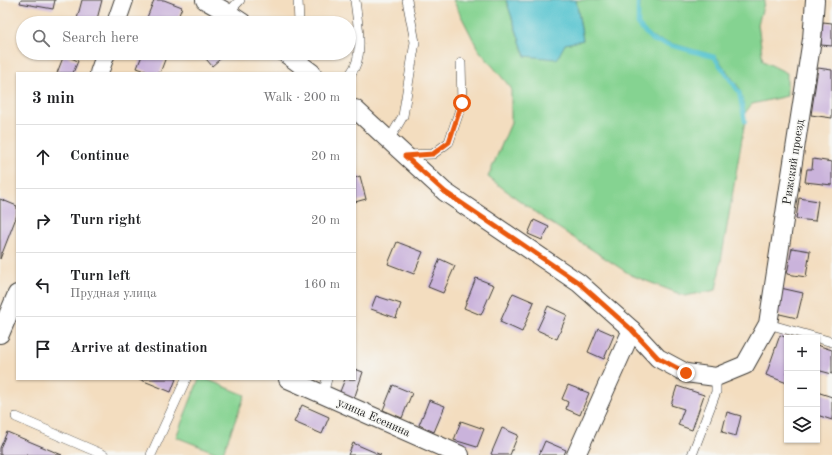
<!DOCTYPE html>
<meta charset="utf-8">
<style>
:root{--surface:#fff;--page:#f6f6f6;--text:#202124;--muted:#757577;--line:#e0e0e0}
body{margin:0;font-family:"Old Standard TT",serif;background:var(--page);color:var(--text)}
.controls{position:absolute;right:12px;bottom:12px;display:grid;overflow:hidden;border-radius:0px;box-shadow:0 1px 3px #0004}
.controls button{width:36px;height:36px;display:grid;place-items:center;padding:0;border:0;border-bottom:1px solid var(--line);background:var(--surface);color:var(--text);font:20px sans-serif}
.stop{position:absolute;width:12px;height:12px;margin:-9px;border:3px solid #ea580c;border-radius:50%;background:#fff}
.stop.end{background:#ea580c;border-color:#fff;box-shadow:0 1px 4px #0008}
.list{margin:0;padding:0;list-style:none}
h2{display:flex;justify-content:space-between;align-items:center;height:52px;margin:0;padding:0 16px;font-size:17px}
h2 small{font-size:13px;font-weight:400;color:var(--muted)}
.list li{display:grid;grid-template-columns:26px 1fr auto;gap:12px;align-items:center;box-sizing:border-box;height:64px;padding:0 16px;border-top:1px solid var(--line)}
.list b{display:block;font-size:15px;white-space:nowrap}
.list p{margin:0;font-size:13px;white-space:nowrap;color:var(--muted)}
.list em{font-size:13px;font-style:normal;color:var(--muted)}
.icon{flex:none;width:22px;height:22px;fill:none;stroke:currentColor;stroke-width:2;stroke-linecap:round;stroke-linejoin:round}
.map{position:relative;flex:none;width:832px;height:455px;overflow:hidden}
.search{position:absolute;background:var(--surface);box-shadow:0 1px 3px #0004;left:16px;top:16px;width:340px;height:44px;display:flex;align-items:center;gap:10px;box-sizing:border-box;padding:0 14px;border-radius:22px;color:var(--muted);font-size:15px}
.panel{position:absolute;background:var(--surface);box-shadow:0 1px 3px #0004;left:16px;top:72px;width:340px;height:308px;border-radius:0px}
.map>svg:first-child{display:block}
.green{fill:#85d391;stroke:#507856}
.water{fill:#59c5d0;stroke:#3a7076}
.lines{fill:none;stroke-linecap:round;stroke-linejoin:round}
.stream{stroke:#59c5d0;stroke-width:4.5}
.building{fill:#cab3db}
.service-casing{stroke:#3c3934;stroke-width:10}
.minor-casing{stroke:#3c3934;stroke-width:20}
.service{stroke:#fff;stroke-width:9}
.minor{stroke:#fff;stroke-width:18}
.route{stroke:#ea580c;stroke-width:5}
.labels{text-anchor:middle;stroke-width:3;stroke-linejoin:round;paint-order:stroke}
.street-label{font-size:12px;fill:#1c1c1c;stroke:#f6f6f2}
</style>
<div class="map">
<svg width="832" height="455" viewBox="0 0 832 455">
<rect width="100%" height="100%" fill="#f6f6f2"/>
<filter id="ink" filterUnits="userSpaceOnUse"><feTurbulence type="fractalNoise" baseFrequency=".025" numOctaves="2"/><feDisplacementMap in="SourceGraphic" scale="8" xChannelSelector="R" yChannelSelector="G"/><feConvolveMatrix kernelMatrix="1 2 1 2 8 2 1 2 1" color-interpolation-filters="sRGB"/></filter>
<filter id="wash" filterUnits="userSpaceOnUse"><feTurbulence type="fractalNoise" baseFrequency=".012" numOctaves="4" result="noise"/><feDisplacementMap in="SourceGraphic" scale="16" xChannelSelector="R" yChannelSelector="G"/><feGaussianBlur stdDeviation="0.9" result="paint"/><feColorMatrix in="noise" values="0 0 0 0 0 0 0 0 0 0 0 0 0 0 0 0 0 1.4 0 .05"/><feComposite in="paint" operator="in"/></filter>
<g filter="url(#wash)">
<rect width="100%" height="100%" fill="#f3ddbf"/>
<g class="green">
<path d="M 453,0 L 506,0 L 525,56 L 565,44 L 583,40 L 576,0 L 640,0 L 638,3 L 638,25 L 652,40 L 714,57 L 739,92 L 745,121 L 716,290 L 685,296 L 631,275 L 540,216 L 488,177 L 511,123 L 511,88 L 478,49 Z"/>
<path d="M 643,0 L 765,0 L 758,24 L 763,61 L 787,73 L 787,96 L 752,104 L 745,113 L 740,89 L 716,56 L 653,38 L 639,24 L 640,4 Z"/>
<path d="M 199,379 L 206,379 L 245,395 L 222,455 L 176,437 Z"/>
</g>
<path class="water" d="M 506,0 L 576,0 L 583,40 L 565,44 L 557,59 L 525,56 Z"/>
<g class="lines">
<path class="stream" d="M 640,0 L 638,3 L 638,25 L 652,40 L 714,57 L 739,92 L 745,121"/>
</g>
<g id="blocks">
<g class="building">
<path d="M 21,0 L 55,0 L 53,9 L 20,3 Z"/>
<path d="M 82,0 L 102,0 L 96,23 L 77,19 Z"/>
<path d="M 154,0 L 164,0 L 182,7 L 176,23 L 154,23 L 146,20 Z"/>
<path d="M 823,22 L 832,23 L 832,46 L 821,45 Z"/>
<path d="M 143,53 L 157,53 L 166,57 L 160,73 L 151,73 L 137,68 Z"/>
<path d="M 201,53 L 227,53 L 212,66 Z"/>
<path d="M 64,55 L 78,61 L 73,73 L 57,73 Z"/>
<path d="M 818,68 L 832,70 L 832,118 L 811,115 Z"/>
<path d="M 813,159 L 832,162 L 832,185 L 805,182 L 807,169 L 812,169 Z"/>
<path d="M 360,176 L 366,199 L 355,202 L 355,178 Z"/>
<path d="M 799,198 L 818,201 L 815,221 L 796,219 Z"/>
<path d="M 0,199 L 17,206 L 17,215 L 0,259 Z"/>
<path d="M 534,220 L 549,227 L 542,240 L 528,234 Z"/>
<path d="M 397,242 L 423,252 L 414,274 L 388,264 Z"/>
<path d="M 792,248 L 810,251 L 806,277 L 787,274 Z"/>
<path d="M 440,259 L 455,266 L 443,293 L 428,287 Z"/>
<path d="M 476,278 L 494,285 L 481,315 L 464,308 Z"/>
<path d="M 776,287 L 803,293 L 797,318 L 771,312 Z"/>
<path d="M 513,293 L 534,302 L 522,332 L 500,322 Z"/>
<path d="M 376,296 L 401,304 L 396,318 L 371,309 Z"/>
<path d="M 548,306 L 567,315 L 557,339 L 537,330 Z"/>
<path d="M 598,328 L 614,335 L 604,359 L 588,352 Z"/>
<path d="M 780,335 L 787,338 L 787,383 L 766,375 Z"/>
<path d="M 817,345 L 832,350 L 832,374 L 817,370 Z"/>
<path d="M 355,369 L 363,372 L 354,399 L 339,394 L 345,379 L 355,379 Z"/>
<path d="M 139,379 L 176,379 L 171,392 Z"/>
<path d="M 393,385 L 412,393 L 402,418 L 383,410 Z"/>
<path d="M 568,385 L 589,393 L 580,415 L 566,409 L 568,402 L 562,399 Z"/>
<path d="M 677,386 L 704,395 L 692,430 L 678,425 L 684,409 L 671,405 Z"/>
<path d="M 817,392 L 832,397 L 832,420 L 817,415 Z"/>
<path d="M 429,400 L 445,406 L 434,432 L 419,425 Z"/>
<path d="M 302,405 L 329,417 L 322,434 L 294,422 Z"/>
<path d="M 727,412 L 741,416 L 736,436 L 722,432 Z"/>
<path d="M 461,421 L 484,429 L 477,447 L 454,440 Z"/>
<path d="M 502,428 L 518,435 L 510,455 L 493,455 L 491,454 Z"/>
<path d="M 7,432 L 62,455 L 0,455 L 0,448 Z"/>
<path d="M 545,441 L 566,450 L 564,455 L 539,455 Z"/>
<path d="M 353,443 L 381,455 L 348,455 Z"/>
</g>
</g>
</g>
<g filter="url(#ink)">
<use href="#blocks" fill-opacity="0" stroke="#3c3934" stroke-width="1"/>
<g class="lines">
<g class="service-casing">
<g id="service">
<path d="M 298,0 L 299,23"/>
<path d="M 228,13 L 240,0"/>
<path d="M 351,73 C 365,57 357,20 355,0"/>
<path d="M 389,140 L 403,116 L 415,42 L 407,0"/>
<path d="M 406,155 L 433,154 L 449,142 L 462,103 L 461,63"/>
<path d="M 768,324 L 832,342"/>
<path d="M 323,394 L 327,379"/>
<path d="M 16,417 L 104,455"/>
<path d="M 151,455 L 186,379"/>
<path d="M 692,455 L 716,392 L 716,377"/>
</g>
</g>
<g class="minor-casing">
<g id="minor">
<path d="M 205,0 L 228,13 L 243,23"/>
<path d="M 116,23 L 124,0"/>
<path d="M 285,53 L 312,73"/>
<path d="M 99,73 L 106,53"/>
<path d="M 355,109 L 445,192 L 579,283 L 632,330 L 658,358 L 686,373 L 716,377 L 745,365 L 768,324 L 812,39 L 815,0"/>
<path d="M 0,334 L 17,294"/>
<path d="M 288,379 L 460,455"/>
<path d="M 576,455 L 632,330"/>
</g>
</g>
<use href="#service" class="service"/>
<use href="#minor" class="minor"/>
</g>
</g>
<g class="lines" filter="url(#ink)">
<path class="route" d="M 462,103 L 449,142 L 433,154 L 405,156 L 445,192 L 579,283 L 632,330 L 658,358 L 686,373"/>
</g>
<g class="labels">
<g class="street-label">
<text transform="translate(793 162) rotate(-81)" y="4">Рижский проезд</text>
<text transform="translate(374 417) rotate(24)" y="4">улица Есенина</text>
</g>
</g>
</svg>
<div class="controls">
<button>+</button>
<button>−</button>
<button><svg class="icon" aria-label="layers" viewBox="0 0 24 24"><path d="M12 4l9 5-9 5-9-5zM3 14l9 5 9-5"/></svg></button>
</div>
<div class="stop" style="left:462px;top:103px"></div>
<div class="stop end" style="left:686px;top:373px"></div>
<div class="search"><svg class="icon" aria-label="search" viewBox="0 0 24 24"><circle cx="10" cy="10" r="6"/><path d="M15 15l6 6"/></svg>Search here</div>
<section class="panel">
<h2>3 min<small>Walk · 200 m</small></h2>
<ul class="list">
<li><svg class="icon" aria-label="ahead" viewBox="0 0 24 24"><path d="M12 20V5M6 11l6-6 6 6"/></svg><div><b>Continue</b></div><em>20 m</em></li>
<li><svg class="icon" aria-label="right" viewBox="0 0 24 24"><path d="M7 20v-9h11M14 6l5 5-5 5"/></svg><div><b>Turn right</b></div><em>20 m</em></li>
<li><svg class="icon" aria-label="left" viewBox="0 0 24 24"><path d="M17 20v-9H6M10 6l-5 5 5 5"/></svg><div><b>Turn left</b><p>Прудная улица</p></div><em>160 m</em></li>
<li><svg class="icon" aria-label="arrive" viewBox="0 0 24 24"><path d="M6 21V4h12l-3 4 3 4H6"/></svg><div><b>Arrive at destination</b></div></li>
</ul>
</section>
</div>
